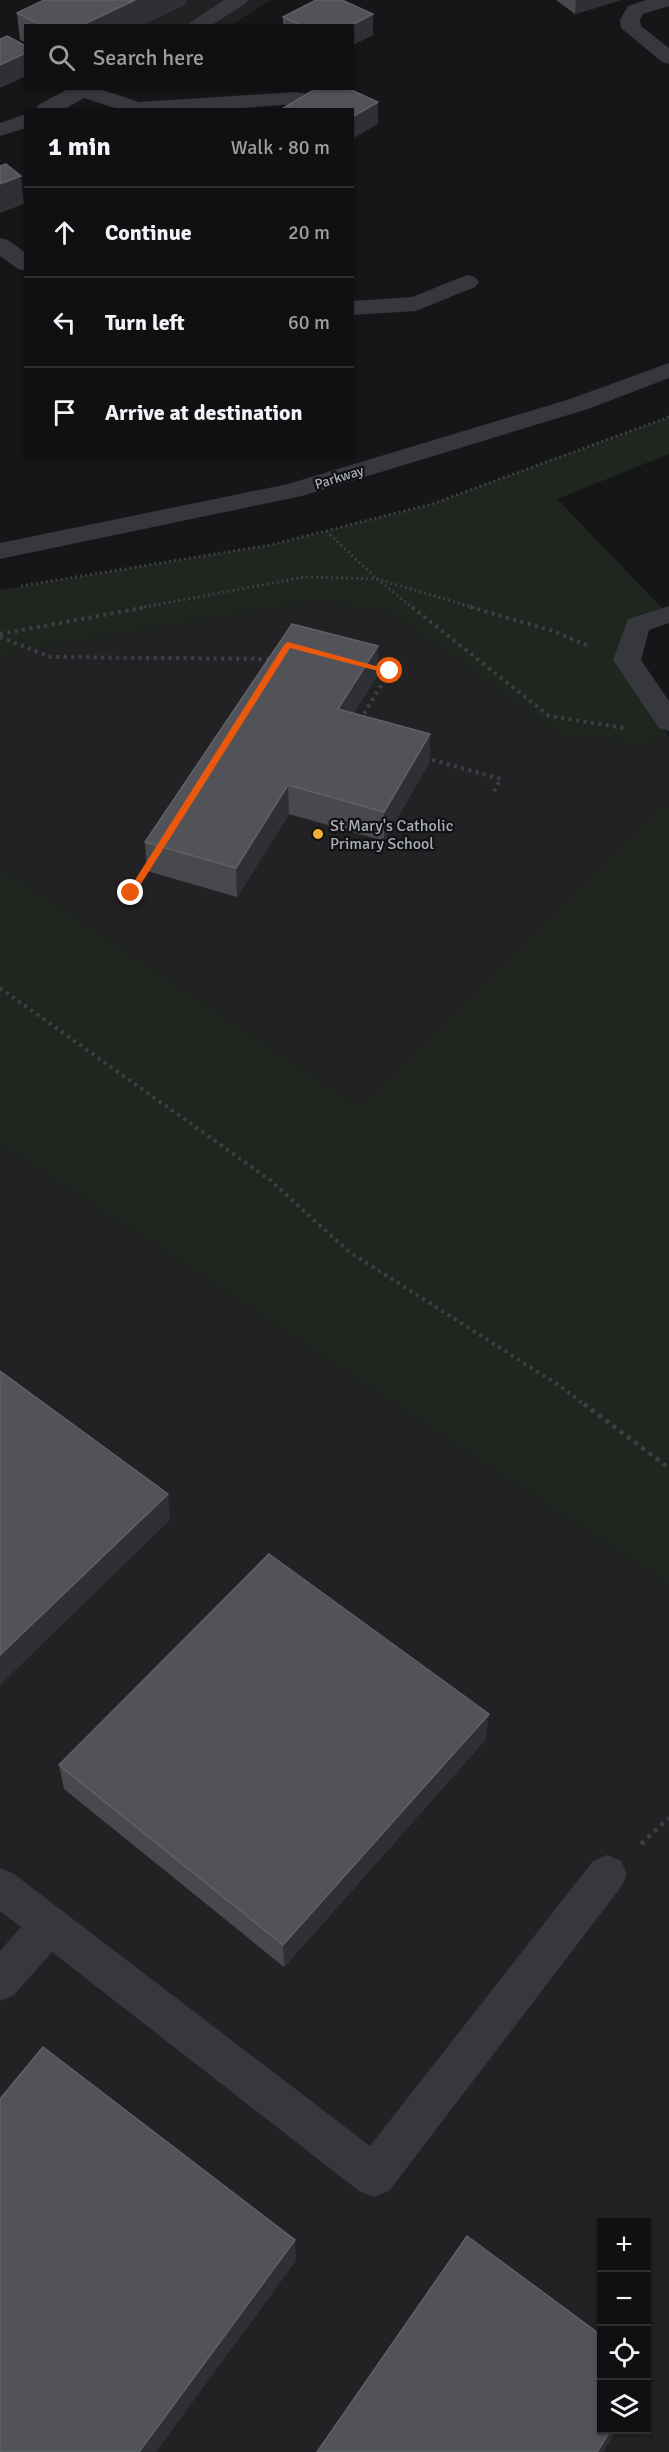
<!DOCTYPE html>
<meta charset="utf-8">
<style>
:root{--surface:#101012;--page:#1e1e20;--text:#f1f3f6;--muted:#9c9d9f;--line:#303032}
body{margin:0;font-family:Signika,sans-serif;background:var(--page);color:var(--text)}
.controls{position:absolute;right:18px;bottom:18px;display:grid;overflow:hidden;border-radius:0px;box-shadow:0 2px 4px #0004}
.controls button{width:54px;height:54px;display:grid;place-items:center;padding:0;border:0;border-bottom:2px solid var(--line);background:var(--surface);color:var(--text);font:30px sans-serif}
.stop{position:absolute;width:18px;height:18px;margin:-14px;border:4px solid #ea580c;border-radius:50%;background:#fff}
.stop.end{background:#ea580c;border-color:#fff;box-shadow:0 2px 6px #0008}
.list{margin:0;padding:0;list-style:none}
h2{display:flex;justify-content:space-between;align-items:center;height:78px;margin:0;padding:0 24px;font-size:26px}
h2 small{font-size:20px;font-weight:400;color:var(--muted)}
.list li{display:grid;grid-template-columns:39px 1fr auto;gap:18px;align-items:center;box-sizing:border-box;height:90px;padding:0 24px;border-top:2px solid var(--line)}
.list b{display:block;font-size:22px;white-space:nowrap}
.list em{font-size:20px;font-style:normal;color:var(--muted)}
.icon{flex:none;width:33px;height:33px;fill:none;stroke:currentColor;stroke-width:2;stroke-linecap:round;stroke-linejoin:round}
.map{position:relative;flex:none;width:669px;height:2452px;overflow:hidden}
.search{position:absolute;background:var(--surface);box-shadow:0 2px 4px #0004;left:24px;top:24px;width:330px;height:66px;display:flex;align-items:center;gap:15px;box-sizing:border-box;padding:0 21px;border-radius:0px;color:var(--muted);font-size:22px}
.panel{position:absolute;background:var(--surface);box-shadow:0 2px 4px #0004;left:24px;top:108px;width:330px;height:348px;border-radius:0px}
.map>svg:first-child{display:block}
.built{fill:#222225;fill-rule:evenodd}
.green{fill:#1e261f}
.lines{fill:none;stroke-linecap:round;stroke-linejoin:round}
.path-far2{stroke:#3d3f44;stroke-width:3;stroke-dasharray:2 3;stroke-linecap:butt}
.path-far1{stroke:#3d3f44;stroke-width:4;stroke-dasharray:3 4.5;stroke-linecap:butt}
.path{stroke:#3d3f44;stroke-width:4.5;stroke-dasharray:4 5;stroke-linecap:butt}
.minor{fill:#37383d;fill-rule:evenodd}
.wall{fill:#47494d}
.shaded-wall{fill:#2f3033}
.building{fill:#525359;stroke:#5f6168;stroke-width:1.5}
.route{fill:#ea580c}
.poi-dot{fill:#f2b134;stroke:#111113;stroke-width:2}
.labels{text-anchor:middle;stroke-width:4.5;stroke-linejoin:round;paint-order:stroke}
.far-street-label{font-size:14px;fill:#a8adb8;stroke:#111113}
.poi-label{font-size:16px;fill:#a8adb8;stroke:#111113;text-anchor:start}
</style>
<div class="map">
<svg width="669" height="2452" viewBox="0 0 669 2452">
<rect width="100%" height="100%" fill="#161618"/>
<g class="built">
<path d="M 45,0 L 271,0 L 229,26 L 94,25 Z"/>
<path d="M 316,600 L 391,612 L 561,735 L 643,744 L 669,737 L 669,801 L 362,1108 L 0,868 L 0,658 L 27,649 Z"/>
<path d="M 0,1143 L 669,1585 L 669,2452 L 0,2452 ZM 602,2222 L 646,2222 L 646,2430 L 602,2430 Z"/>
</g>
<g class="green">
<path d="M 669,417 L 669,454 L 557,499 L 662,608 L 626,623 L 616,665 L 669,737 L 643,744 L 561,735 L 391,612 L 316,600 L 27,649 L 0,658 L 0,590 L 270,545 L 432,504 Z"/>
<path d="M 669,801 L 669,1585 L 0,1143 L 0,868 L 362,1108 Z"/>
</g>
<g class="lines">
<g class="path-far2">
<path d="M 326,531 L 377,579 L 413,608"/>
<path d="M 21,586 L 270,545 L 432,504 L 669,417"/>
<path d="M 139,608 L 305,577 L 377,579 L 475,608"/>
</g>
<g class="path-far1">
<path d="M 412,607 L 549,716 L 624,728"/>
<path d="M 470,607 L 553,631 L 589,646"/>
<path d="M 0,634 L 147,607"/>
<path d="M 0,637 L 50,657 L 272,659"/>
<path d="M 360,720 L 390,671 L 374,667"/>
<path d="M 425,758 L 501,779 L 493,793"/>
<path d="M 131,893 L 148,866"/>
<path d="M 0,988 L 270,1180 L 348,1251 L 563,1388 L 586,1406"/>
</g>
<g class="path">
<path d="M 584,1404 L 669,1468"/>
<path d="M 641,1844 L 669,1818"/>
</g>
<g class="minor">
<path d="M 224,0 L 248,0 L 245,4 L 210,26 L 185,26 Z"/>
<path d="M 646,0 L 669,0 L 669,6 L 643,14 L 640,20 L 641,26 L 669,48 L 669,64 L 662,62 L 621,28 L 620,20 L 628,6 Z"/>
<path d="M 70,88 L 97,88 L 139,102 L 296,92 L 304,93 L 307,98 L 304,103 L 296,104 L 215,110 L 121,110 L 84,98 L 63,110 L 36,110 L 38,105 Z"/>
<path d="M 26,114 L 26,128 L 0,136 L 0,123 Z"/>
<path d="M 0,238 L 8,240 L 26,253 L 26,271 L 18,269 L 0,256 Z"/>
<path d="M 467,275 L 475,277 L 479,282 L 475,287 L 416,311 L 352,315 L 352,301 L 412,297 Z"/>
<path d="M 669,363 L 669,378 L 588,409 L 302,496 L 0,559 L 0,543 L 288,484 L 570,399 Z"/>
<path d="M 669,606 L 669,623 L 649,630 L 641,660 L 669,701 L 669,731 L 659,728 L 613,660 L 628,619 Z"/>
<path d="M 607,1855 L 621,1861 L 627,1874 L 621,1887 L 389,2191 L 374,2197 L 359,2191 L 52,1952 L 14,1995 L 0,2001 L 0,1951 L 21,1927 L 0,1911 L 0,1868 L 14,1874 L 370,2146 L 593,1861 Z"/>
</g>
</g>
<g class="wall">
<path d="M 316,0 L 342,0 L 373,14 L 373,35 L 352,45 L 352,26 L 283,26 L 283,17 Z"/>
<path d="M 556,0 L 621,0 L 575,14 Z"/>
<path d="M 186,4 L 140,26 L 26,26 L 26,43 L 20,40 L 17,13 Z"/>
<path d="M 378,675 L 353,714 L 430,734 L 429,763 L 384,841 L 289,814 L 237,897 L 147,871 L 145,842 Z"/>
<path d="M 486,1739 L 284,1967 L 64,1789 L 59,1765 Z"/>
</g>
<g class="shaded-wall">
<path d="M 135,0 L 186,0 L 186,4 L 140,26 L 80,26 Z"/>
<path d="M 576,0 L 621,0 L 575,14 Z"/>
<path d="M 373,14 L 373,35 L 352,45 L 352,26 L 350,26 Z"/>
<path d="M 26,53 L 26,76 L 0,88 L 0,65 Z"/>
<path d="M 378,102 L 378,124 L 352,139 L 352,117 Z"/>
<path d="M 21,176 L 24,204 L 0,213 L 0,184 Z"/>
<path d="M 378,646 L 378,675 L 338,738 L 338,709 Z"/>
<path d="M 430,734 L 429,763 L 384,841 L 384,812 Z"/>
<path d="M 288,785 L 289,814 L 237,897 L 236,868 Z"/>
<path d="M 168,1494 L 170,1520 L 0,1685 L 0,1655 Z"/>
<path d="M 489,1714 L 486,1739 L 284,1967 L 283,1945 Z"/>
<path d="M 295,2240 L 296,2261 L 156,2452 L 139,2452 Z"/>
<path d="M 611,2430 L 617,2430 L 603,2452 L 597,2452 Z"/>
</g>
<g class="building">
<path d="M 44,0 L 135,0 L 80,26 L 43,26 L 17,13 Z"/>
<path d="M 316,0 L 342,0 L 373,14 L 350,26 L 303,26 L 283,17 Z"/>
<path d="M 7,36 L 26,46 L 26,53 L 0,65 L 0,39 Z"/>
<path d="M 317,88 L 347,88 L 378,102 L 352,117 L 352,110 L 280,110 Z"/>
<path d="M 6,164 L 21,176 L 0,184 L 0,166 Z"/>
<path d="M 292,624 L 378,646 L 338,709 L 430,734 L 384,812 L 288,785 L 236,868 L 145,842 Z"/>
<path d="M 0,1371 L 168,1494 L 0,1655 Z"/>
<path d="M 269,1554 L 489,1714 L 283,1945 L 59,1765 Z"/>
<path d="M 43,2047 L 295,2240 L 139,2452 L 0,2452 L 0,2099 Z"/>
<path d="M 467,2236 L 602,2336 L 602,2430 L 611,2430 L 597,2452 L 317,2452 Z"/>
</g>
<path class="route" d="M 288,642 L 394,671 L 390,674 L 290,648 L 134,895 L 128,895 L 128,891 L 284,645 Z"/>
<circle class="poi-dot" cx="318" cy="834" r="6"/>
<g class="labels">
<g class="far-street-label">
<text transform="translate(339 477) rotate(-17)" y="5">Parkway</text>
</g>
<g class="poi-label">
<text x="330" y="831">St Mary's Catholic<tspan x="330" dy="18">Primary School</tspan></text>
</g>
</g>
</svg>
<div class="controls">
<button>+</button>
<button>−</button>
<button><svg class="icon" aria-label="locate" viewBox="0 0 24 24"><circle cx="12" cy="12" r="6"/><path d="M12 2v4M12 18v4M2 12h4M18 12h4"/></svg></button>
<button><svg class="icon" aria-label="layers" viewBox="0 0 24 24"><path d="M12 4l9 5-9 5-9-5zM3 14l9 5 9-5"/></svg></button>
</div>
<div class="stop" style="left:390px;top:671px"></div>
<div class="stop end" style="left:131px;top:893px"></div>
<div class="search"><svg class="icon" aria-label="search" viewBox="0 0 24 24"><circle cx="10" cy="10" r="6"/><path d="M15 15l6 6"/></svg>Search here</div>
<section class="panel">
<h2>1 min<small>Walk · 80 m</small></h2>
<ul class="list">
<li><svg class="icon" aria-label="ahead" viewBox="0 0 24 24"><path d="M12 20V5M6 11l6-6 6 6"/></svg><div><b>Continue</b></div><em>20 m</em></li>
<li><svg class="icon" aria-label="left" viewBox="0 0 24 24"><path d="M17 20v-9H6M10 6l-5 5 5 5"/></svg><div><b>Turn left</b></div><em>60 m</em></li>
<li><svg class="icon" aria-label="arrive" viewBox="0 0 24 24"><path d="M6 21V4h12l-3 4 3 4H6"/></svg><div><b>Arrive at destination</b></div></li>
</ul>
</section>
</div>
